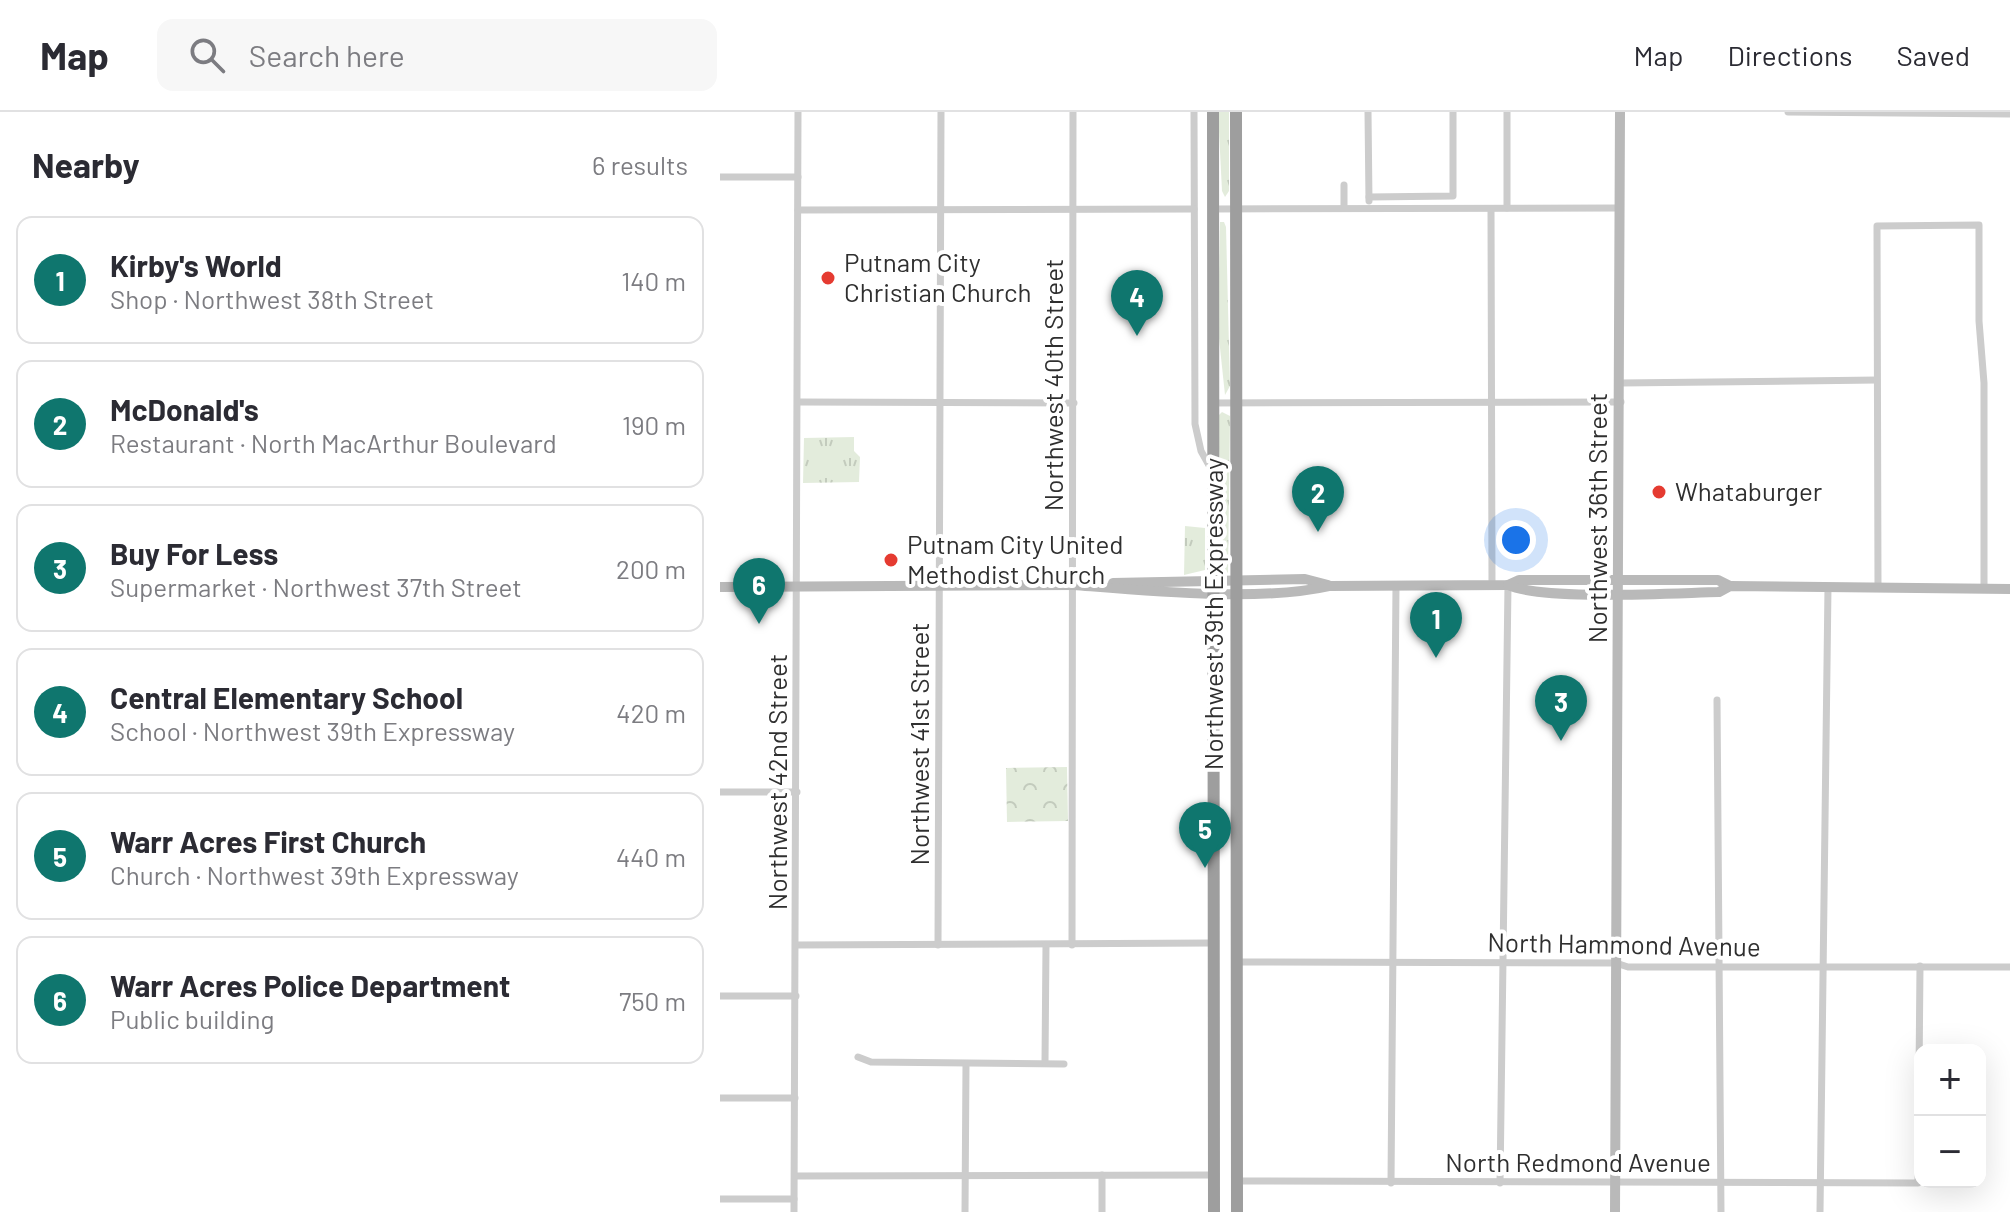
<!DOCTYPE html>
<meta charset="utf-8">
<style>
:root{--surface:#fff;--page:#f7f7f7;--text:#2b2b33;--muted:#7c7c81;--line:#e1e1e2;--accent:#0f766e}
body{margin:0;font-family:Barlow,sans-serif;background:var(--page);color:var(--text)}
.controls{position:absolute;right:24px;bottom:24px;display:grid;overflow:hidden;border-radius:16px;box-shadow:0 8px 32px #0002}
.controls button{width:72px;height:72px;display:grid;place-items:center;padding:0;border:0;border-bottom:2px solid var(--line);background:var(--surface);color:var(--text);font:40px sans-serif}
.you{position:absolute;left:796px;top:428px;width:28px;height:28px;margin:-20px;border:6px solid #fff;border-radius:50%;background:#1a73e8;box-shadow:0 0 0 12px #1a73e833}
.badge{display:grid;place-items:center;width:52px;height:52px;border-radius:50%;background:var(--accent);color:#fff;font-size:26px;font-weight:700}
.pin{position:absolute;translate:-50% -66px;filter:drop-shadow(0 2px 4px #0008)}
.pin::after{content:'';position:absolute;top:42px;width:28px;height:24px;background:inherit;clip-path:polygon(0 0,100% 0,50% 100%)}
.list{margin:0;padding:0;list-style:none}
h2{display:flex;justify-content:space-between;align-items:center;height:104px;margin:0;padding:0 32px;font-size:34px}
h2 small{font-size:26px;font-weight:400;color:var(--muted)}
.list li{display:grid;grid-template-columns:52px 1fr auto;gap:24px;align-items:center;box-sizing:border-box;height:128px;margin:0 16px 16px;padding:0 16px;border:2px solid var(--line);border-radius:16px}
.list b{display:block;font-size:30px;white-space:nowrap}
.list p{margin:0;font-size:26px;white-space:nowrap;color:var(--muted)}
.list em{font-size:26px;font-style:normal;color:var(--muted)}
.icon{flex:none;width:44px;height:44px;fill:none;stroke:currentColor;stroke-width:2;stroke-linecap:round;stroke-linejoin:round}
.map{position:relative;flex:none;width:1290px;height:1100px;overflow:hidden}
header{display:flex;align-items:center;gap:48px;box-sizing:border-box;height:112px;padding:0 40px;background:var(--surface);border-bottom:2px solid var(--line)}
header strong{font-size:38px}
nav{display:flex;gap:44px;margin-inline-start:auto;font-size:28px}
.search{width:560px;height:72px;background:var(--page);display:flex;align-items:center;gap:20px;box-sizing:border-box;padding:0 28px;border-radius:16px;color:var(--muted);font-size:30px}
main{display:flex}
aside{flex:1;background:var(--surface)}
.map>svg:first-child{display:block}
.grass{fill:url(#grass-tufts)}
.park{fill:url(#park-crowns)}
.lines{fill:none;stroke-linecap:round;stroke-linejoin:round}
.minor{stroke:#ccc;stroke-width:7}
.secondary{stroke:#b9b9b9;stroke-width:10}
.trunk{stroke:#9e9e9e;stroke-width:12}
.poi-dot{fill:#e53b31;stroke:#fff;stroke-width:3}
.labels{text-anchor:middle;stroke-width:8;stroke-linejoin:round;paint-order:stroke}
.poi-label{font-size:26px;fill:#2f2f2f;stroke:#fff;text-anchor:start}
.street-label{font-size:26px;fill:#2f2f2f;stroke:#fff}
</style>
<header>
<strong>Map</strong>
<div class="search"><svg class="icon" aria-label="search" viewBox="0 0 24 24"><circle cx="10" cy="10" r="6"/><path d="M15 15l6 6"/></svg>Search here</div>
<nav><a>Map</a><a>Directions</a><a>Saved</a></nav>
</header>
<main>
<aside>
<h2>Nearby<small>6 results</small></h2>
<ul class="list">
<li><span class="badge">1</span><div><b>Kirby's World</b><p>Shop · Northwest 38th Street</p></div><em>140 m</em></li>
<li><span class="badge">2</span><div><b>McDonald's</b><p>Restaurant · North MacArthur Boulevard</p></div><em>190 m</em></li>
<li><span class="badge">3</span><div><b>Buy For Less</b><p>Supermarket · Northwest 37th Street</p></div><em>200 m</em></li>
<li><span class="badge">4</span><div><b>Central Elementary School</b><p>School · Northwest 39th Expressway</p></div><em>420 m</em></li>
<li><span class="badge">5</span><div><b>Warr Acres First Church</b><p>Church · Northwest 39th Expressway</p></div><em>440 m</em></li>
<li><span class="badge">6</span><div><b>Warr Acres Police Department</b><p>Public building</p></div><em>750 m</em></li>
</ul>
</aside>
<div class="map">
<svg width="1290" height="1100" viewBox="0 0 1290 1100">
<defs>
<pattern id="grass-tufts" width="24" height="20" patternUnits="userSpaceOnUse" patternTransform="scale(2)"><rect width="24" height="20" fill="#e3ecdc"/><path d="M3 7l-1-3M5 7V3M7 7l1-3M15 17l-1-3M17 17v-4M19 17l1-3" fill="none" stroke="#c3cbbd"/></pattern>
<pattern id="park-crowns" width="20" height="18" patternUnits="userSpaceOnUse" patternTransform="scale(2)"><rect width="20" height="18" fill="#e3ecdc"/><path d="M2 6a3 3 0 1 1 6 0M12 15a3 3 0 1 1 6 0" fill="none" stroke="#c3cbbd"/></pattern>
</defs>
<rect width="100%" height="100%" fill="#fff"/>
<g class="grass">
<path d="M 498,0 L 509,0 L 509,79 L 505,85 L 502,79 Z"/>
<path d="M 500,110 L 504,110 L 506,115 L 510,274 L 505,283 L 498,217 Z"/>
<path d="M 502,300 L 510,304 L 508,461 L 503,456 C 503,405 499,355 498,304 Z"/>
<path d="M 134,325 L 134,339 L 140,345 L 139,370 L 83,371 L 84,326 Z"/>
<path d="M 465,414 L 485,416 L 485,458 L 464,463 Z"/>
</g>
<path class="park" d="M 347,655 L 348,709 L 287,710 L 286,656 Z"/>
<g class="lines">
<g class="minor">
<path d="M 474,0 L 475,312 L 481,339 L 490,355"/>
<path d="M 648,0 L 649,89"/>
<path d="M 787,0 L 787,96"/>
<path d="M 1068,0 L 1290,2"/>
<path d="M 0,65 L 78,65"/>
<path d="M 624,73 L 624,96"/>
<path d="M 649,85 L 733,84 L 733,0"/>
<path d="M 494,97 L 900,96"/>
<path d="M 771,97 L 772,473"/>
<path d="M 78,98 L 474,97"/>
<path d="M 901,271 L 1157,268"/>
<path d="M 79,290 L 354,291"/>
<path d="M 492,291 L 901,290"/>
<path d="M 1158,476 L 1157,114 L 1259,113 L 1259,209 L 1264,271 L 1264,476"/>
<path d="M 997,588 L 1001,1100"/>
<path d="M 0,680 L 77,680"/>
<path d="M 76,833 L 493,831"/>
<path d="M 218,833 L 221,0"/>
<path d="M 352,833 L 353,0"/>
<path d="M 517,850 L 896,851 L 908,855 L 1290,855"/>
<path d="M 0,884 L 76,884"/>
<path d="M 138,945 L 151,950 L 344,952"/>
<path d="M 325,951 L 326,833"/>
<path d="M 0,986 L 75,986"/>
<path d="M 75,1064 L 493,1063"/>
<path d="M 517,1069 L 1198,1071 L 1200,854"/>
<path d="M 671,1071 L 676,473"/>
<path d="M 780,1071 L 788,473"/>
<path d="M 0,1087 L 74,1087"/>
<path d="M 74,1100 L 78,0"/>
<path d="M 245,1100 L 246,952"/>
<path d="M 382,1100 L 382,1063"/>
<path d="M 1100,1100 L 1108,475"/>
</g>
<g class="secondary">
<path d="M 393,471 L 585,467 L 608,473"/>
<path d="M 354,473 C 428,479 540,490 610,474 L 788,473 L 799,468 L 998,468 L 1010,474"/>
<path d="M 788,473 C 823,489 954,481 999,480 L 1010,474 L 1290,477"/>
<path d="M 0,475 L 357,473"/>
<path d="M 895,1100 L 900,0"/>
</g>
<g class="trunk">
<path d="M 493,0 L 494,1100"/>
<path d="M 516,0 L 517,1100"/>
</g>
</g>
<g class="poi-dot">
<circle cx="108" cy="166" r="8"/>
<circle cx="939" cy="380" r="8"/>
<circle cx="171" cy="448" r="8"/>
</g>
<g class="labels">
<g class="poi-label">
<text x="124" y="160">Putnam City<tspan x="124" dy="30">Christian Church</tspan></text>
<text x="955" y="389">Whataburger</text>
<text x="187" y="442">Putnam City United<tspan x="187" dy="30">Methodist Church</tspan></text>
</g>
<g class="street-label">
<text transform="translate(334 273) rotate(-90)" y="9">Northwest 40th Street</text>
<text transform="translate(878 406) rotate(-90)" y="9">Northwest 36th Street</text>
<text transform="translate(494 502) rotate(-90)" y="9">Northwest 39th Expressway</text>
<text transform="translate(200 632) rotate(-90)" y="9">Northwest 41st Street</text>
<text transform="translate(58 670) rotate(-90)" y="9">Northwest 42nd Street</text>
<text transform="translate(904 833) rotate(1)" y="9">North Hammond Avenue</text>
<text x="858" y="1060">North Redmond Avenue</text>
</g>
</g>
</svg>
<div class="controls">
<button>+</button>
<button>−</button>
</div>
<div class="you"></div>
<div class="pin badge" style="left:716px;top:546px">1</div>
<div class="pin badge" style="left:598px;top:420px">2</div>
<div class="pin badge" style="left:841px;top:629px">3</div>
<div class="pin badge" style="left:417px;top:224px">4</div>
<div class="pin badge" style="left:485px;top:756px">5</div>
<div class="pin badge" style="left:39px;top:512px">6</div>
</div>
</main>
